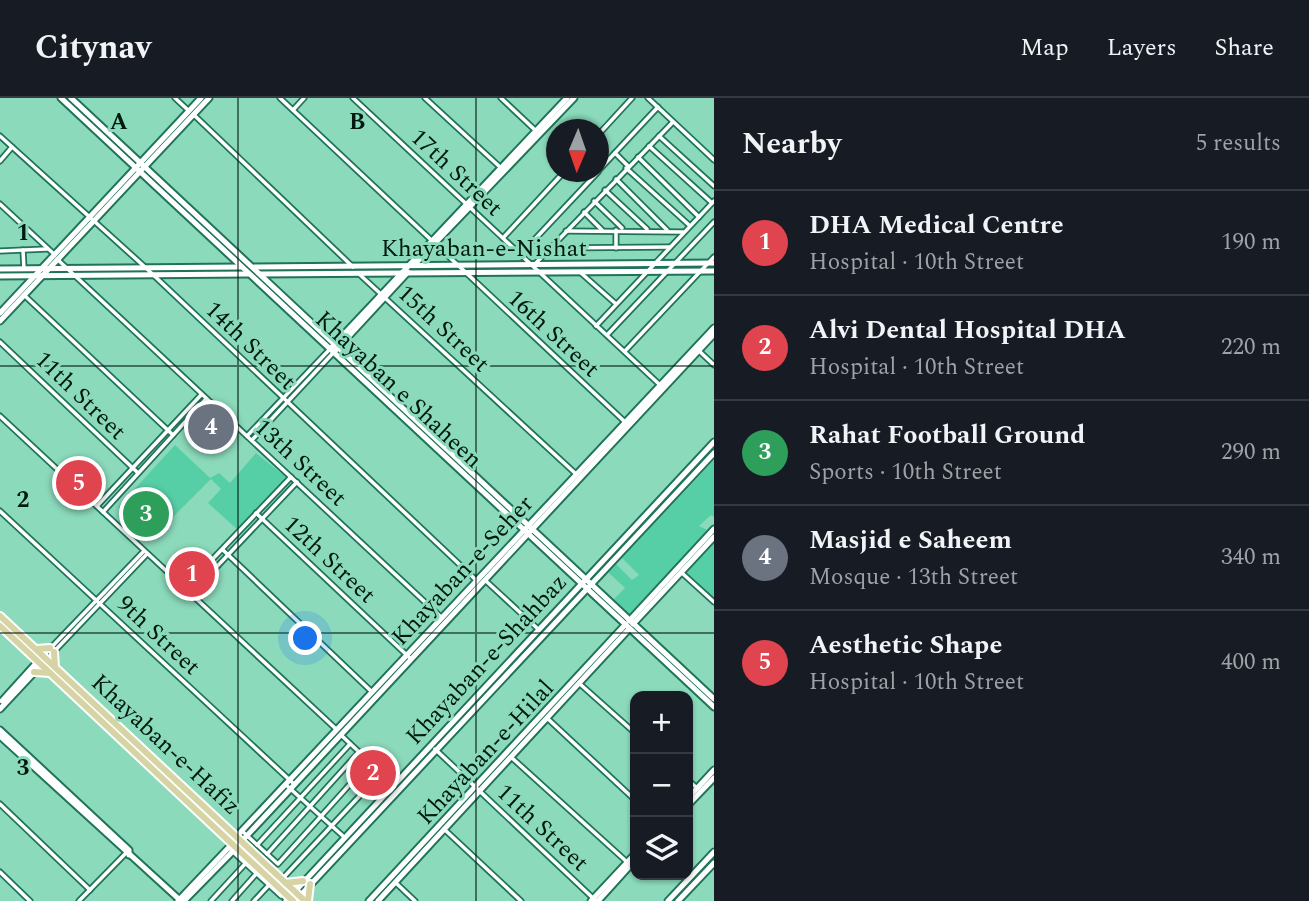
<!DOCTYPE html>
<meta charset="utf-8">
<style>
:root{--surface:#171b24;--page:#242831;--text:#f1f3f6;--muted:#9ea1a6;--line:#363941;--accent:#7c3aed}
body{margin:0;font-family:Spectral,serif;background:var(--page);color:var(--text)}
.controls{position:absolute;right:21px;bottom:21px;display:grid;overflow:hidden;border-radius:14px;box-shadow:0 2px 5px #0004}
.controls button{width:63px;height:63px;display:grid;place-items:center;padding:0;border:0;border-bottom:2px solid var(--line);background:var(--surface);color:var(--text);font:35px sans-serif}
.compass{position:absolute;left:546px;top:21px;width:63px;height:63px;border-radius:50%;background:var(--surface);box-shadow:0 2px 5px #0004;rotate:182deg}
.you{position:absolute;left:306px;top:541px;width:24px;height:24px;margin:-18px;border:5px solid #fff;border-radius:50%;background:#1a73e8;box-shadow:0 0 0 10px #1a73e833}
.badge{display:grid;place-items:center;width:46px;height:46px;border-radius:50%;background:var(--accent);color:#fff;font-size:23px;font-weight:700}
.pin{position:absolute;translate:-50% -50%;border:4px solid #fff;box-shadow:0 2px 7px #0006}
.list{margin:0;padding:0;list-style:none}
h2{display:flex;justify-content:space-between;align-items:center;height:91px;margin:0;padding:0 28px;font-size:30px}
h2 small{font-size:23px;font-weight:400;color:var(--muted)}
.list li{display:grid;grid-template-columns:46px 1fr auto;gap:21px;align-items:center;box-sizing:border-box;height:105px;padding:0 28px;border-top:2px solid var(--line)}
.list b{display:block;font-size:26px;white-space:nowrap}
.list p{margin:0;font-size:23px;white-space:nowrap;color:var(--muted)}
.list em{font-size:23px;font-style:normal;color:var(--muted)}
.icon{flex:none;width:38px;height:38px;fill:none;stroke:currentColor;stroke-width:2;stroke-linecap:round;stroke-linejoin:round}
.map{position:relative;flex:none;width:714px;height:803px;overflow:hidden}
header{display:flex;align-items:center;gap:42px;box-sizing:border-box;height:98px;padding:0 35px;background:var(--surface);border-bottom:2px solid var(--line)}
header strong{font-size:33px}
nav{display:flex;gap:38px;margin-inline-start:auto;font-size:24px}
main{display:flex}
aside{flex:1;background:var(--surface)}
.map>svg:first-child{display:block}
.green{fill:#57cfa6}
.lines{fill:none;stroke-linecap:round;stroke-linejoin:round}
.minor-casing{stroke:#1f7358;stroke-width:7}
.tertiary-casing{stroke:#1f7358;stroke-width:9}
.secondary-casing{stroke:#1f7358;stroke-width:9}
.primary-casing{stroke:#fff;stroke-width:10}
.minor{stroke:#fff;stroke-width:3.5}
.tertiary{stroke:#fff;stroke-width:5}
.secondary{stroke:#fff;stroke-width:5}
.primary{stroke:#d6d4a5;stroke-width:6}
.grid{fill:none;stroke:#011910;stroke-width:2;stroke-opacity:0.55}
.labels{text-anchor:middle;stroke-width:6;stroke-linejoin:round;paint-order:stroke}
.street-label{font-size:24px;fill:#011910;stroke:#8bdabb}
.grid-label{font-size:23px;text-anchor:middle;font-weight:bold;fill:#011910;stroke:#8bdabb;stroke-width:6;stroke-linejoin:round;paint-order:stroke}
</style>
<header>
<strong>Citynav</strong>
<nav><a>Map</a><a>Layers</a><a>Share</a></nav>
</header>
<main>
<div class="map">
<svg width="714" height="803" viewBox="0 0 714 803">
<rect width="100%" height="100%" fill="#8bdabb"/>
<g class="green">
<path d="M 175,347 L 210,380 L 219,375 L 230,385 L 256,355 L 287,380 L 238,432 L 208,405 L 221,391 L 211,381 L 152,440 L 118,409 Z"/>
<path d="M 714,362 L 714,419 L 711,417 L 699,428 L 708,432 L 708,436 L 628,521 L 611,504 L 625,490 L 608,474 L 616,466 L 632,482 L 639,477 L 622,460 Z"/>
<path d="M 714,443 L 714,503 L 683,474 Z"/>
</g>
<g class="lines">
<g class="minor-casing">
<g id="minor">
<path d="M 175,0 L 189,13"/>
<path d="M 280,0 L 625,324"/>
<path d="M 353,0 L 660,287"/>
<path d="M 425,0 L 501,70"/>
<path d="M 501,0 L 535,32"/>
<path d="M 648,0 L 714,62"/>
<path d="M 293,12 L 304,0"/>
<path d="M 194,17 L 353,169"/>
<path d="M 598,37 L 632,0"/>
<path d="M 0,38 L 146,170 L 477,483"/>
<path d="M 659,38 L 714,88"/>
<path d="M 649,48 L 712,105"/>
<path d="M 615,55 L 628,68"/>
<path d="M 638,59 L 699,119"/>
<path d="M 0,63 L 12,49"/>
<path d="M 626,70 L 689,127"/>
<path d="M 598,73 L 658,9"/>
<path d="M 616,81 L 667,132"/>
<path d="M 605,92 L 647,131"/>
<path d="M 594,103 L 622,130"/>
<path d="M 0,106 L 55,157"/>
<path d="M 584,114 L 602,132"/>
<path d="M 566,133 L 683,134"/>
<path d="M 503,140 L 564,74"/>
<path d="M 550,150 L 670,149"/>
<path d="M 616,150 L 616,132"/>
<path d="M 23,152 L 24,171"/>
<path d="M 0,153 L 47,151"/>
<path d="M 521,156 L 598,74"/>
<path d="M 57,161 L 442,520"/>
<path d="M 535,166 L 673,24"/>
<path d="M 358,175 L 576,376"/>
<path d="M 581,175 L 616,206"/>
<path d="M 24,197 L 173,337"/>
<path d="M 596,228 L 714,103"/>
<path d="M 607,237 L 714,124"/>
<path d="M 0,244 L 138,375"/>
<path d="M 697,251 L 714,267"/>
<path d="M 625,253 L 714,159"/>
<path d="M 0,318 L 336,631"/>
<path d="M 247,338 L 330,251"/>
<path d="M 252,342 L 334,254"/>
<path d="M 97,408 L 201,297"/>
<path d="M 0,413 L 294,686"/>
<path d="M 103,414 L 206,301"/>
<path d="M 256,415 L 411,561"/>
<path d="M 223,452 L 372,594"/>
<path d="M 682,475 L 714,504"/>
<path d="M 486,483 L 538,531"/>
<path d="M 185,490 L 291,379"/>
<path d="M 191,496 L 297,384"/>
<path d="M 43,558 L 144,453"/>
<path d="M 47,561 L 147,456"/>
<path d="M 580,586 L 635,635"/>
<path d="M 547,620 L 635,702"/>
<path d="M 341,637 L 393,686"/>
<path d="M 435,651 L 595,802"/>
<path d="M 511,659 L 627,764"/>
<path d="M 688,682 L 697,690"/>
<path d="M 285,686 L 343,738"/>
<path d="M 0,706 L 90,792"/>
<path d="M 444,731 L 521,803"/>
<path d="M 242,733 L 278,766 L 370,664"/>
<path d="M 257,747 L 350,646"/>
<path d="M 231,752 L 281,798"/>
<path d="M 267,756 L 359,654"/>
<path d="M 0,774 L 30,803"/>
<path d="M 282,781 L 381,675"/>
<path d="M 396,785 L 415,803"/>
<path d="M 79,803 L 126,755"/>
<path d="M 211,803 L 245,766"/>
<path d="M 232,803 L 256,776"/>
<path d="M 254,803 L 268,788"/>
</g>
</g>
<g class="tertiary-casing">
<g id="tertiary">
<path d="M 414,167 L 574,0"/>
<path d="M 254,169 L 714,165"/>
<path d="M 0,171 L 241,169"/>
<path d="M 260,176 L 714,173"/>
<path d="M 0,178 L 248,176"/>
<path d="M 0,215 L 201,0"/>
<path d="M 0,223 L 209,0"/>
<path d="M 330,251 L 567,0"/>
<path d="M 334,254 L 408,174"/>
<path d="M 629,523 L 714,431"/>
<path d="M 633,526 L 714,439"/>
<path d="M 2,603 L 40,561"/>
<path d="M 0,611 L 43,565"/>
<path d="M 0,632 L 129,752 L 129,757"/>
<path d="M 0,638 L 181,803"/>
<path d="M 236,739 L 714,230"/>
<path d="M 241,744 L 714,236"/>
<path d="M 178,803 L 233,745"/>
<path d="M 184,803 L 237,749"/>
<path d="M 369,803 L 625,527"/>
<path d="M 378,803 L 629,531"/>
</g>
</g>
<g class="secondary-casing">
<g id="secondary">
<path d="M 61,0 L 714,609"/>
<path d="M 71,0 L 714,601"/>
<path d="M 688,700 L 714,672"/>
<path d="M 688,707 L 714,680"/>
<path d="M 298,800 L 714,355"/>
<path d="M 286,803 L 714,344"/>
<path d="M 591,803 L 635,756"/>
<path d="M 598,803 L 635,762"/>
<path d="M 668,803 L 714,754"/>
<path d="M 678,803 L 714,765"/>
</g>
</g>
<g class="primary-casing">
<g id="primary">
<path d="M 0,518 L 305,803"/>
<path d="M 0,528 L 293,803"/>
<path d="M 36,551 L 50,550"/>
<path d="M 54,554 L 55,569"/>
<path d="M 34,574 L 50,575"/>
<path d="M 285,785 L 303,783"/>
<path d="M 308,803 L 310,786"/>
</g>
</g>
<use href="#minor" class="minor"/>
<use href="#tertiary" class="tertiary"/>
<use href="#secondary" class="secondary"/>
<use href="#primary" class="primary"/>
</g>
<path class="grid" d="M 238,0 L 238,803M 476,0 L 476,803M 0,268 L 714,268M 0,535 L 714,535"/>
<g class="labels">
<g class="street-label">
<text transform="translate(457 74) rotate(43)" y="8">17th Street</text>
<text x="484" y="158">Khayaban-e-Nishat</text>
<text transform="translate(444 230) rotate(43)" y="8">15th Street</text>
<text transform="translate(554 235) rotate(43)" y="8">16th Street</text>
<text transform="translate(251 247) rotate(44)" y="8">14th Street</text>
<text transform="translate(399 291) rotate(43)" y="8">Khayaban e Shaheen</text>
<text transform="translate(81 297) rotate(44)" y="8">11th Street</text>
<text transform="translate(301 364) rotate(43)" y="8">13th Street</text>
<text transform="translate(330 461) rotate(43)" y="8">12th Street</text>
<text transform="translate(462 472) rotate(-47)" y="8">Khayaban-e-Seher</text>
<text transform="translate(159 537) rotate(43)" y="8">9th Street</text>
<text transform="translate(486 561) rotate(-47)" y="8">Khayaban-e-Shahbaz</text>
<text transform="translate(166 646) rotate(43)" y="8">Khayaban-e-Hafiz</text>
<text transform="translate(485 654) rotate(-47)" y="8">Khayaban-e-Hilal</text>
<text transform="translate(543 729) rotate(43)" y="8">11th Street</text>
</g>
</g>
<g class="grid-label">
<text x="119" y="31">A</text>
<text x="357" y="31">B</text>
<text x="23" y="142">1</text>
<text x="23" y="409">2</text>
<text x="23" y="677">3</text>
</g>
</svg>
<div class="controls">
<button>+</button>
<button>−</button>
<button><svg class="icon" aria-label="layers" viewBox="0 0 24 24"><path d="M12 4l9 5-9 5-9-5zM3 14l9 5 9-5"/></svg></button>
</div>
<svg class="compass" viewBox="-18 -18 36 36"><path d="M0-13l5 13h-10z" fill="#e53935"/><path d="M0 13l5-13h-10z" fill="#9ea1a6"/></svg>
<div class="you"></div>
<div class="pin badge" style="left:192px;top:476px;background:#e0444e">1</div>
<div class="pin badge" style="left:373px;top:675px;background:#e0444e">2</div>
<div class="pin badge" style="left:146px;top:416px;background:#2e9e5b">3</div>
<div class="pin badge" style="left:211px;top:329px;background:#6b7280">4</div>
<div class="pin badge" style="left:79px;top:385px;background:#e0444e">5</div>
</div>
<aside>
<h2>Nearby<small>5 results</small></h2>
<ul class="list">
<li><span class="badge" style="background:#e0444e">1</span><div><b>DHA Medical Centre</b><p>Hospital · 10th Street</p></div><em>190 m</em></li>
<li><span class="badge" style="background:#e0444e">2</span><div><b>Alvi Dental Hospital DHA</b><p>Hospital · 10th Street</p></div><em>220 m</em></li>
<li><span class="badge" style="background:#2e9e5b">3</span><div><b>Rahat Football Ground</b><p>Sports · 10th Street</p></div><em>290 m</em></li>
<li><span class="badge" style="background:#6b7280">4</span><div><b>Masjid e Saheem</b><p>Mosque · 13th Street</p></div><em>340 m</em></li>
<li><span class="badge" style="background:#e0444e">5</span><div><b>Aesthetic Shape</b><p>Hospital · 10th Street</p></div><em>400 m</em></li>
</ul>
</aside>
</main>
